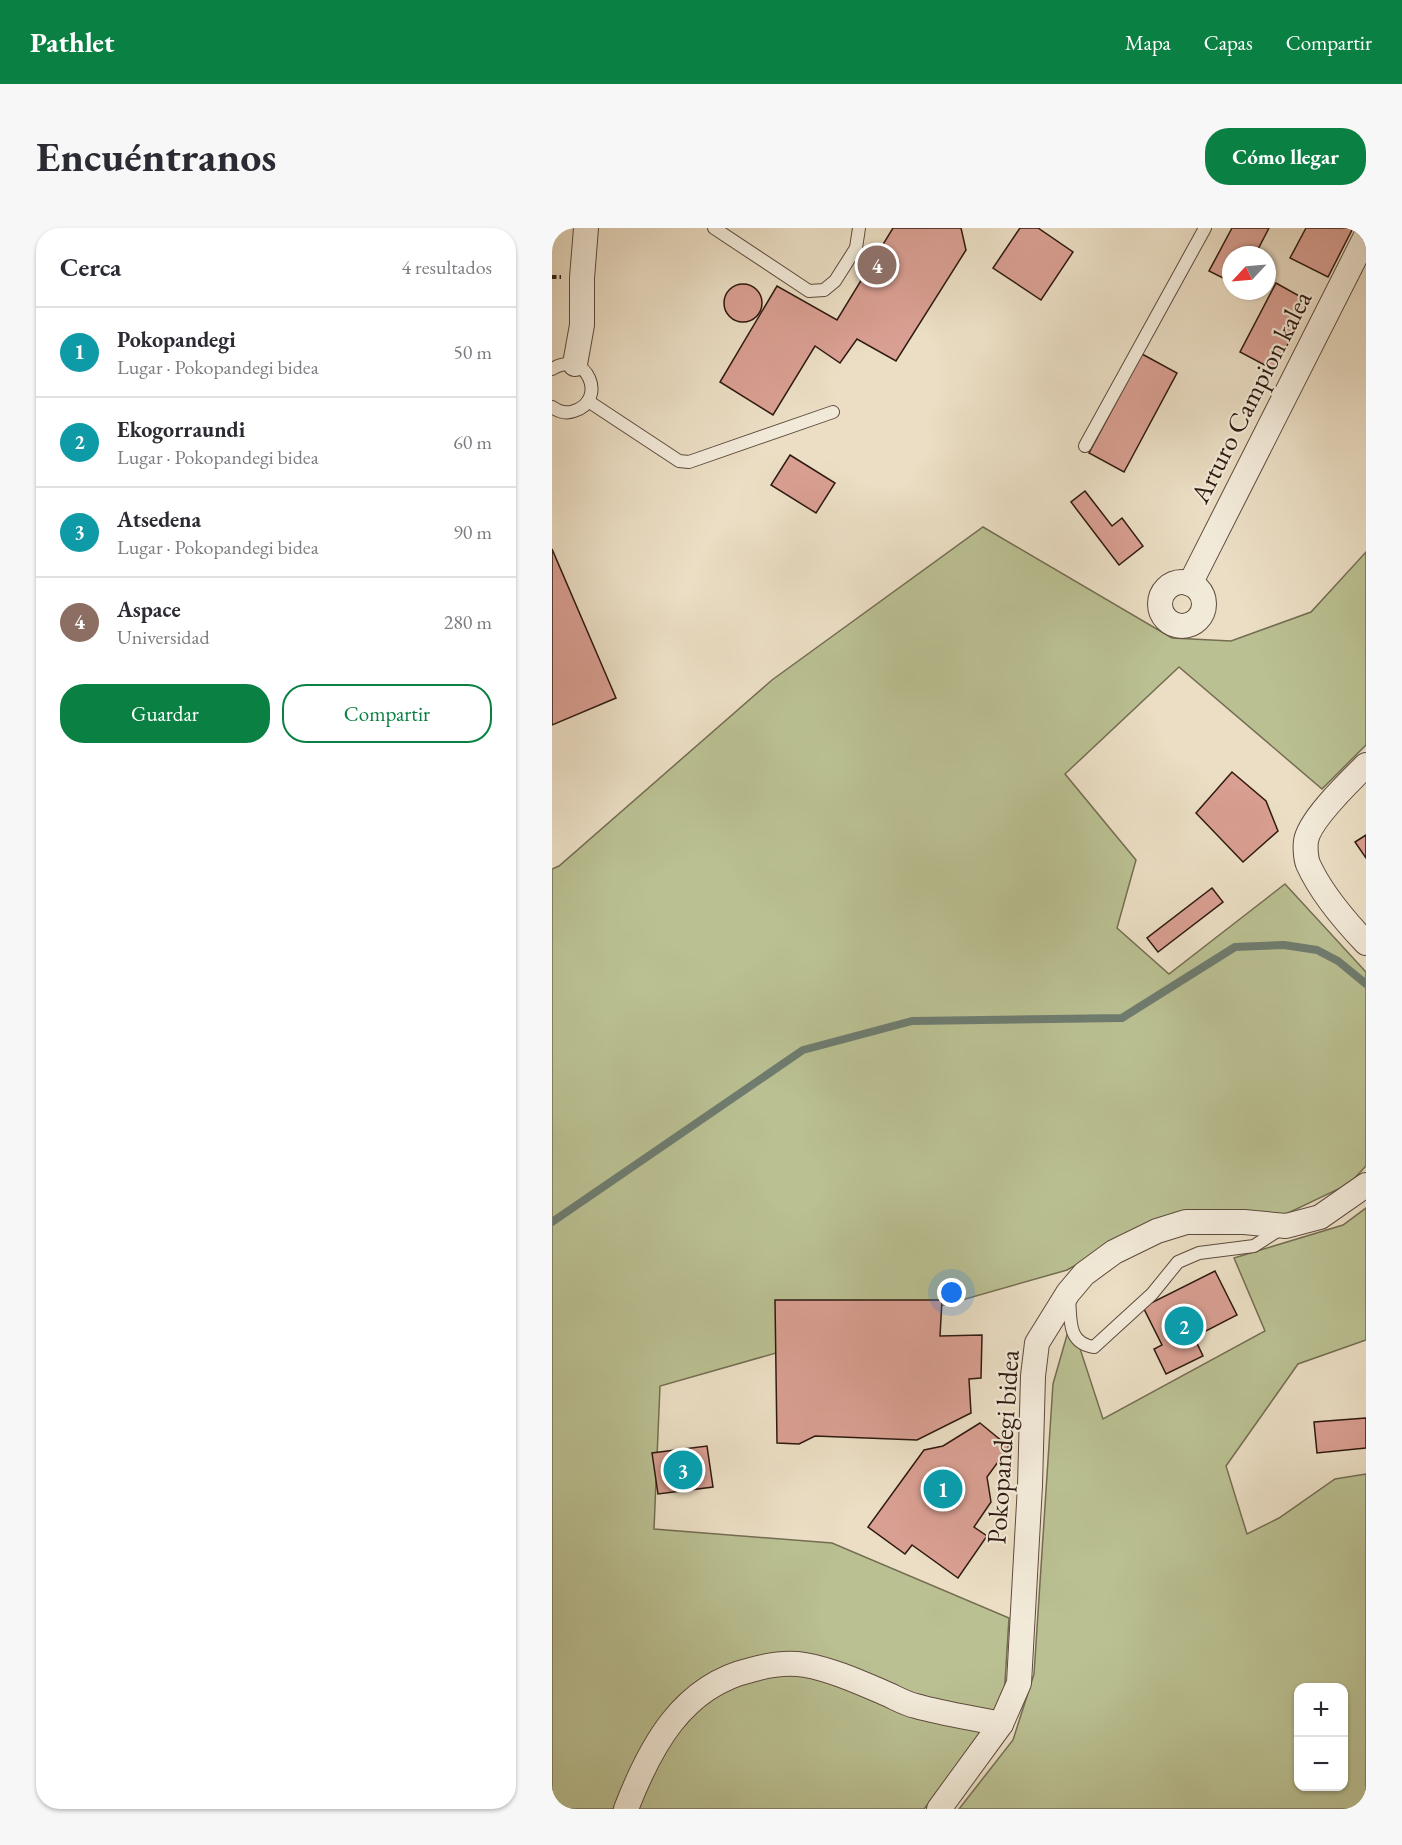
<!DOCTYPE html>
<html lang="es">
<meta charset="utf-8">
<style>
:root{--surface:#fff;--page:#f7f7f7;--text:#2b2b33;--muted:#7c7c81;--line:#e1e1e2;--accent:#0b8043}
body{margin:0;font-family:"EB Garamond",serif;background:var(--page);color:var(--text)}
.controls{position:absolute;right:18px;bottom:18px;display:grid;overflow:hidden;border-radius:12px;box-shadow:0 2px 4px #0004}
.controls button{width:54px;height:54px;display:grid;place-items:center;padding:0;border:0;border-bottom:2px solid var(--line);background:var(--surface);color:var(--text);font:30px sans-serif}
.compass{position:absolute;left:670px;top:18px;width:54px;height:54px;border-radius:50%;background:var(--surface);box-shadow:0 2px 4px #0004;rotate:244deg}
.you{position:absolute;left:400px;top:1065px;width:21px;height:21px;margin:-15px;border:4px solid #fff;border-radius:50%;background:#1a73e8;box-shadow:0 0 0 9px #1a73e833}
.badge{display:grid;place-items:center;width:39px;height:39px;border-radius:50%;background:var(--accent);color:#fff;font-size:20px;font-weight:700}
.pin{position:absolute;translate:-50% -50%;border:3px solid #fff;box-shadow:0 2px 6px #0006}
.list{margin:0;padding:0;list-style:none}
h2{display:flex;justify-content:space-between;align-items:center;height:78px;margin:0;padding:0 24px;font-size:26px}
h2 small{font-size:20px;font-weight:400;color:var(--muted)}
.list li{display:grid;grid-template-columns:39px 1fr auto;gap:18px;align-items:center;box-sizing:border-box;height:90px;padding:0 24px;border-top:2px solid var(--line)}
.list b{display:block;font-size:22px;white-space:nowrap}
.list p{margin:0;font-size:20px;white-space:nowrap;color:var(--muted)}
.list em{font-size:20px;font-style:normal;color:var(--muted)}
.actions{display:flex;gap:12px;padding:18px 24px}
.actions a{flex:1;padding:14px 0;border:2px solid var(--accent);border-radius:24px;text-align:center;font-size:21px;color:var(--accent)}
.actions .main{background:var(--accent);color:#fff}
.map{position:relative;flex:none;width:814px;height:1581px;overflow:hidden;border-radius:24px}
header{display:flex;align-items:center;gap:36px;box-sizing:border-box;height:84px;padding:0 30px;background:var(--accent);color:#fff}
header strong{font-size:28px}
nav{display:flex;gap:33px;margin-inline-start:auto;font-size:21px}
.intro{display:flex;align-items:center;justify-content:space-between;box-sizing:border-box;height:144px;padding:0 36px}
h1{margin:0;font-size:42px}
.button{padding:15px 27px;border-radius:24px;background:var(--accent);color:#fff;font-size:21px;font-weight:700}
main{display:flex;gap:36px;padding:0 36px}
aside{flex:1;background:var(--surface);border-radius:24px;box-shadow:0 2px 4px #0004}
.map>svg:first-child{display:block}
.green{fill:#bac092;stroke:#746d52;stroke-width:1.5;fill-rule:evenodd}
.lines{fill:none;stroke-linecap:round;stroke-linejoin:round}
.stream{stroke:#6f7c6f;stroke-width:8}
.building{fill:#d99f92;stroke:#2f1a11;stroke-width:1.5}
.service-casing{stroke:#5e4b3e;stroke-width:14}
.minor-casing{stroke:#5e4b3e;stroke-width:26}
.path{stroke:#2f1a11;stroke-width:4;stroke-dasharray:4.5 3;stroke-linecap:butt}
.service{stroke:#f2ead9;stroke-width:12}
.minor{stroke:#f2ead9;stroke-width:24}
.labels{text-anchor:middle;stroke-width:4.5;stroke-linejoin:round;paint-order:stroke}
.street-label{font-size:27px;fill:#2f1a11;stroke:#f2ead9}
</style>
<header>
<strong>Pathlet</strong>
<nav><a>Mapa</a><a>Capas</a><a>Compartir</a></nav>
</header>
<div class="intro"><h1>Encuéntranos</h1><a class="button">Cómo llegar</a></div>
<main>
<aside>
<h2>Cerca<small>4 resultados</small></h2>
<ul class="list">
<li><span class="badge" style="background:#0f9aa8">1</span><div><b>Pokopandegi</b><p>Lugar · Pokopandegi bidea</p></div><em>50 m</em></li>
<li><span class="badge" style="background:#0f9aa8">2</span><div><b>Ekogorraundi</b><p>Lugar · Pokopandegi bidea</p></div><em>60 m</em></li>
<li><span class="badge" style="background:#0f9aa8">3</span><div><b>Atsedena</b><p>Lugar · Pokopandegi bidea</p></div><em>90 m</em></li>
<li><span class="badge" style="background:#8d6e63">4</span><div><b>Aspace</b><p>Universidad</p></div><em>280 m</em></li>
</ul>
<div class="actions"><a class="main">Guardar</a><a>Compartir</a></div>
</aside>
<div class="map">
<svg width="814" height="1581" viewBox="0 0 814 1581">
<rect width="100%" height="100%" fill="#ebdec4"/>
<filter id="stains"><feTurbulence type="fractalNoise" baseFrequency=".00333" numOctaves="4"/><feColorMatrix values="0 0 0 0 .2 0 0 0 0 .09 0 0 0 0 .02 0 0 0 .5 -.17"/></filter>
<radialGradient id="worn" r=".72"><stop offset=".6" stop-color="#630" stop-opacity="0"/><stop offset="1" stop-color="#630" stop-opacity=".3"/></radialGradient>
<g class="green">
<path d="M 431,299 L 620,410 L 679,413 L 759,384 L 814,324 L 814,517 L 770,561 L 627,439 L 513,546 L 584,632 L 565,700 L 617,746 L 733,656 L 814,744 L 814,938 L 797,956 L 734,986 L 610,989 L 515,1042 L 108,1158 L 102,1301 L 280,1315 L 457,1390 L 452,1470 L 426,1514 L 372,1581 L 0,1581 L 0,641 L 7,638 L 220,452 Z"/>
<path d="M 814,980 L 814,1112 L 746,1136 L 674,1238 L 695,1306 L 727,1290 L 783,1251 L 814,1246 L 814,1581 L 407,1581 L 461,1512 L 482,1446 L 501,1156 L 519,1093 L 551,1191 L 713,1103 L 682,1030 L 791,997 ZM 746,1460 L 792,1460 L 792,1558 L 746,1558 Z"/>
</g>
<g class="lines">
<path class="stream" d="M 0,994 L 251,822 L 360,793 L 570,790 L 683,719 L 732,717 L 765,722 L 786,733 L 814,756"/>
</g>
<g class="building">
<path d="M 341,0 L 409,0 L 414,22 L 344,133 L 305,111 L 288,135 L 263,118 L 221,187 L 168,154 L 225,58 L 285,92 Z"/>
<path d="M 468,0 L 486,0 L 521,24 L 489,72 L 441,40 Z"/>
<path d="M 680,0 L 717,0 L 703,27 L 679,27 L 679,54 L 657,43 Z"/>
<path d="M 754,0 L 801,0 L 776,49 L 738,30 Z"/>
<path d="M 724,55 L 758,74 L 722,142 L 688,124 Z"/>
<circle cx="191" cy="75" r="19"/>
<path d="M 590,126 L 625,145 L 572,244 L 537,225 Z"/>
<path d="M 238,227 L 283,255 L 264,285 L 219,257 Z"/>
<path d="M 533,263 L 560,298 L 570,290 L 591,318 L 567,337 L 519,274 Z"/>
<path d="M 0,321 L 64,470 L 0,497 Z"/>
<path d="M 680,544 L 714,573 L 726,603 L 691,634 L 644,585 Z"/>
<path d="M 814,607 L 814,630 L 803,614 Z"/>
<path d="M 660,660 L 671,674 L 606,724 L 595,710 Z"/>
<path d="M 663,1043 L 685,1087 L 642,1109 L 651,1128 L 614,1146 L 602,1121 L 610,1117 L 591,1079 Z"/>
<path d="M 223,1072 L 390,1072 L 388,1108 L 430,1107 L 429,1150 L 417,1151 L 419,1185 L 365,1212 L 263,1208 L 247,1216 L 225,1215 Z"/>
<path d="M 814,1190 L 814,1220 L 765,1225 L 762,1194 Z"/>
<path d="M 428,1195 L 457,1219 L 435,1249 L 439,1274 L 422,1299 L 435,1308 L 406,1350 L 360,1317 L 353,1326 L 316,1299 L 372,1222 L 391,1218 Z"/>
<path d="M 155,1218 L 161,1259 L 106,1266 L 100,1225 Z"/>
</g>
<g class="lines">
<g class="service-casing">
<g id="service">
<path d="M 162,0 L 257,63 L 272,62 L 283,53 L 304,20 L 307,0"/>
<path d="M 0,141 C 36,120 56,173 22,183 C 14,186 7,184 0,179"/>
<path d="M 36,173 L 127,233 L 137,234 L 281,184"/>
<path d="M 533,218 L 653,0"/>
<path d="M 517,1070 C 519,1092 515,1115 542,1119 L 600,1066 L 626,1034 L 647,1025 L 702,1018 L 730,1000"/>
</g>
</g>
<g class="minor-casing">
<g id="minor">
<path d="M 23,136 L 30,97 L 30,50 L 34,0"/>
<circle cx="630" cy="376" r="22"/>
<path d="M 638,356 L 814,8"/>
<path d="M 814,537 C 798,553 757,592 754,613 C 753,620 754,631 756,636 C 769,665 793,693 814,715"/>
<path d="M 74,1581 C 98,1519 130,1458 199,1442 C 216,1437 235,1434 253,1437 C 281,1442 309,1455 335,1466 C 344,1470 354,1476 364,1478 C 392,1486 421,1490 449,1496"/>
<path d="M 387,1581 L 449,1496 L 467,1455 L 478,1257 L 481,1148 L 485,1115 L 516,1065 L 532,1046 L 562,1024 L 605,1003 L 634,994 L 692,994 L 734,998 L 768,989 L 814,957"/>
</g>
</g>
<g class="path">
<path d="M 0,10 L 1,0"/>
<path d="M 0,49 L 9,49"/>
</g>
<use href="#service" class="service"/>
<use href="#minor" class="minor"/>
</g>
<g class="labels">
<g class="street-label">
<text transform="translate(699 169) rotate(-63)" y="9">Arturo Campion kalea</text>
<text transform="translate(451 1219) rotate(-86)" y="9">Pokopandegi bidea</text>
</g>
</g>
<rect width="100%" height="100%" filter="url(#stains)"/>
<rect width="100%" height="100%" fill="url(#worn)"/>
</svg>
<div class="controls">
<button>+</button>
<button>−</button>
</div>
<svg class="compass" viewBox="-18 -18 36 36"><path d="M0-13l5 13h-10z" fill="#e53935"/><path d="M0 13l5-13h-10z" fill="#7c7c81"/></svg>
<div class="you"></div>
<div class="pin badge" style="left:391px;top:1261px;background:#0f9aa8">1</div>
<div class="pin badge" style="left:632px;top:1098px;background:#0f9aa8">2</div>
<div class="pin badge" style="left:131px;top:1242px;background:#0f9aa8">3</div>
<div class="pin badge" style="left:325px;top:37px;background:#8d6e63">4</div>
</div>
</main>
